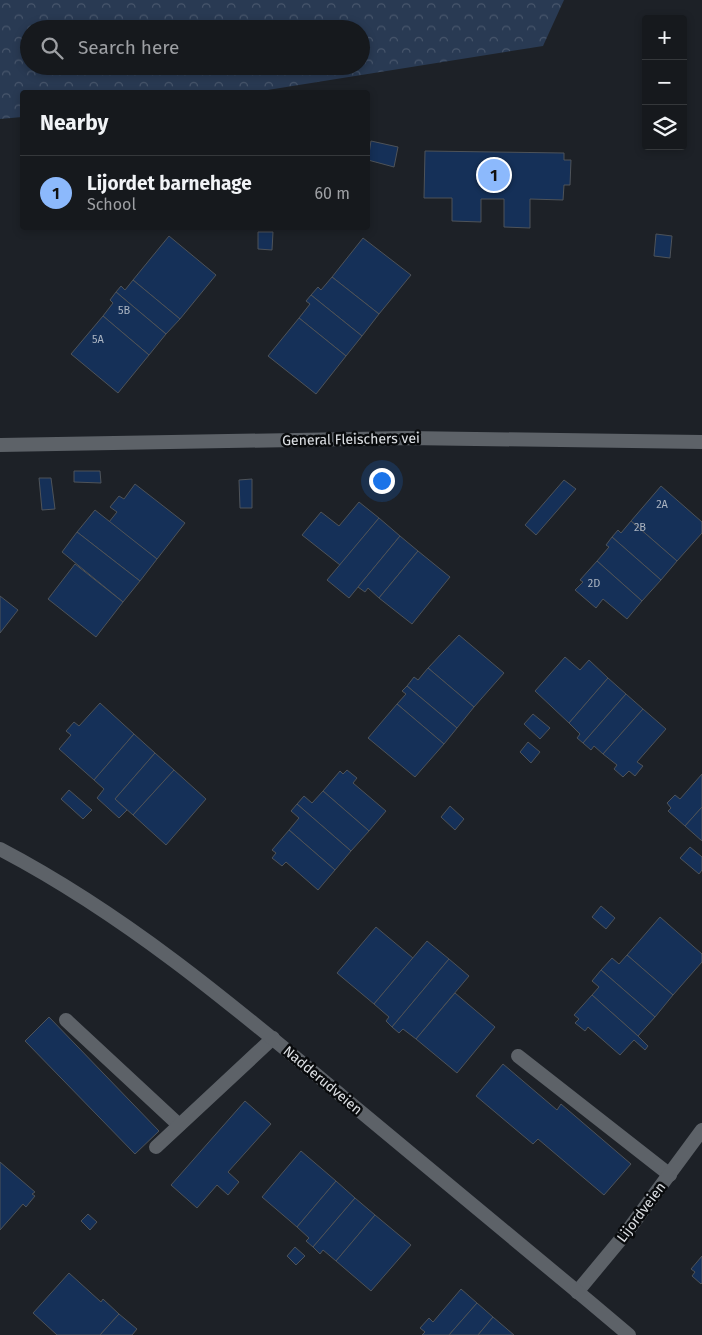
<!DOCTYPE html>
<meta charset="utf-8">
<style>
:root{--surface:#16191d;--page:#23262a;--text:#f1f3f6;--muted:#9ea0a4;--line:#35383b;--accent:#8cb9fc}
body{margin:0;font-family:"Fira Sans",sans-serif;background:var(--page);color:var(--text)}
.controls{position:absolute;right:15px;top:15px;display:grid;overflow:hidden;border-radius:5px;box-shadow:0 2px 8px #0003}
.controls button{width:45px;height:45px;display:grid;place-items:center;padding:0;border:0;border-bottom:1px solid var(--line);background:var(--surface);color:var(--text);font:25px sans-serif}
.you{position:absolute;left:381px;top:480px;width:18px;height:18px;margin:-12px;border:4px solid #fff;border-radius:50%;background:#1a73e8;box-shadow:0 0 0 8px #1a73e833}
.badge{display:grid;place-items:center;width:32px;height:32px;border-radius:50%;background:var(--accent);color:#111;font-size:16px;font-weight:700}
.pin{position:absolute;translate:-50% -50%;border:2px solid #fff;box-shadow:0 1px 5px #0006}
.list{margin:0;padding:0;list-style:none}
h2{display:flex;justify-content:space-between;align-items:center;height:65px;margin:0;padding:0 20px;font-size:21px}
h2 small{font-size:16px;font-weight:400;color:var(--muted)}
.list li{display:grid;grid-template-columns:32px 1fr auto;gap:15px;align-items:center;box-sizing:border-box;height:75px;padding:0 20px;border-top:1px solid var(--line)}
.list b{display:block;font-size:19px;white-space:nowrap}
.list p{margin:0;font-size:16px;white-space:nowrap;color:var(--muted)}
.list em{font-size:16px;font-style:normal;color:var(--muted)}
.icon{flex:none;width:28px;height:28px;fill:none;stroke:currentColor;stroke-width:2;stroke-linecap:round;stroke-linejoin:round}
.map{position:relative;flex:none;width:702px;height:1335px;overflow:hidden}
.search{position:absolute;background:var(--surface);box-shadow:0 2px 8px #0003;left:20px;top:20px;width:350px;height:55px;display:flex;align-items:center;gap:12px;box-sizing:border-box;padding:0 18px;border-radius:28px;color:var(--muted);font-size:19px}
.panel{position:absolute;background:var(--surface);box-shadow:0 2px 8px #0003;left:20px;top:90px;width:350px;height:140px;border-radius:5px}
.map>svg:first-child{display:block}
.forest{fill:url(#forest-crowns);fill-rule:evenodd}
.building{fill:#153058;stroke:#4e5359}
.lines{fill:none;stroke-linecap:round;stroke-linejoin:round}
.service{stroke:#5d6268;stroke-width:14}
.minor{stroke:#5d6268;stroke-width:14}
.secondary{stroke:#5d6268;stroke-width:14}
.labels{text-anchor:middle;stroke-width:5;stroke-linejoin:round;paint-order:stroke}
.number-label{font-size:11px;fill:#abb4c1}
.street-label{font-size:14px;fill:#dde0e4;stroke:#090b0d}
</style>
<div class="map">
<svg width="702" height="1335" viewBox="0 0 702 1335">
<defs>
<pattern id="forest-crowns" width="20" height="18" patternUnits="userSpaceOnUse" patternTransform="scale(1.25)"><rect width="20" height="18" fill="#293a53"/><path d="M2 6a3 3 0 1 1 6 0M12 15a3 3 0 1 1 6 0" fill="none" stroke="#48566c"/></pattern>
</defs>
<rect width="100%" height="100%" fill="#1d2127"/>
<path class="forest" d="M 0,0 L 564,0 L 543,46 L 255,92 L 22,92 L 22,117 L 0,119 ZM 29,29 L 361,29 L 361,66 L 29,66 Z"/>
<g class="building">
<path d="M 371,141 L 398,147 L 394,167 L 368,160 Z"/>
<path d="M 425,151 L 564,153 L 564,160 L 571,160 L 570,185 L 564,185 L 563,200 L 530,199 L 530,228 L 504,227 L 504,199 L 481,199 L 481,222 L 452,221 L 452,198 L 424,198 Z"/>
<path d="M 258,232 L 273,232 L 272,250 L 258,249 Z"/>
<path d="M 656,234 L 672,236 L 670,258 L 654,256 Z"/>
<path d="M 169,236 L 216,275 L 180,319 L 133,280 Z"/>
<path d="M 363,238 L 411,275 L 379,314 L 332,277 Z"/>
<path d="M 332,277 L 379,314 L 362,336 L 311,295 L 318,287 L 321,290 Z"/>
<path d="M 133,280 L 180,319 L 166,334 L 116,292 L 121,286 L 125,290 Z"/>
<path d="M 116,292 L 166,334 L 149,355 L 103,316 L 113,303 L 110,300 Z"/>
<path d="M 311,295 L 362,336 L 346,356 L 299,318 L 310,304 L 306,301 Z"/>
<path d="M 103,316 L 149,355 L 118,393 L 71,354 Z"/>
<path d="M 299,318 L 346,356 L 316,394 L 268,356 Z"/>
<path d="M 74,471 L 100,471 L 101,483 L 74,482 Z"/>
<path d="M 39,478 L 51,478 L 55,509 L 42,510 Z"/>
<path d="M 252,479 L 252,508 L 240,508 L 239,480 Z"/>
<path d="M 564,480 L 576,489 L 536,535 L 525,525 Z"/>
<path d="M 135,484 L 185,523 L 157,559 L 109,522 L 117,512 L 110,507 L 119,496 L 124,499 Z"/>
<path d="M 661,486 L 702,522 L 702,533 L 677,561 L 631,521 Z"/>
<path d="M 359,502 L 379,518 L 340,565 L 302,535 L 321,512 L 339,526 Z"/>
<path d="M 95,510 L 157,559 L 140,581 L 77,532 Z"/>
<path d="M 379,518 L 400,536 L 349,598 L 327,580 Z"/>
<path d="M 631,521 L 677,561 L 661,580 L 612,537 L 618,530 L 621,533 Z"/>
<path d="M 77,532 L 140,581 L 123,602 L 62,552 Z"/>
<path d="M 400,536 L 418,551 L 379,598 L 368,588 L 365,592 L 358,587 Z"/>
<path d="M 612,537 L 661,580 L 642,601 L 597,561 L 609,547 L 606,545 Z"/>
<path d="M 418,551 L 450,577 L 412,624 L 379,598 Z"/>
<path d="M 597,561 L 642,601 L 627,619 L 603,599 L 596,608 L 575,590 L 583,582 L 580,580 Z"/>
<path d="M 75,564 L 123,602 L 96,637 L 48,599 Z"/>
<path d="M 0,596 L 18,610 L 0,633 Z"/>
<path d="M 459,635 L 504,673 L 474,707 L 428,668 Z"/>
<path d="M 565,657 L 580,670 L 589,660 L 608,678 L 569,723 L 535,691 Z"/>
<path d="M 428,668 L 474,707 L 457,728 L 407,686 L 414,677 L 418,680 Z"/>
<path d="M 608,678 L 626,694 L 583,743 L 577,738 L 580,734 L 569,723 Z"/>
<path d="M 407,686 L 457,728 L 444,744 L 397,704 L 406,694 L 402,691 Z"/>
<path d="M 626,694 L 643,709 L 603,754 L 594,746 L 591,750 L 583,743 Z"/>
<path d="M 100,703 L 134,734 L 94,780 L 59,749 L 71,735 L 66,731 L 74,722 L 79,726 Z"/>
<path d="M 397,704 L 444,744 L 415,777 L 368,738 Z"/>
<path d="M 643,709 L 666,729 L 637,762 L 643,766 L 635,776 L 629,771 L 623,777 L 614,769 L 617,765 L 603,754 Z"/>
<path d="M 533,714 L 550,728 L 540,739 L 524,724 Z"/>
<path d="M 134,734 L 155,753 L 115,799 L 127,810 L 119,818 L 97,798 L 104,789 L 94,780 Z"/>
<path d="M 528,742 L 540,752 L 531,763 L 520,752 Z"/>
<path d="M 155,753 L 174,770 L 133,815 L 115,799 Z"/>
<path d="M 174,770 L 206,799 L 166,845 L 133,815 Z"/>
<path d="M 347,770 L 357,778 L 353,783 L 386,811 L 369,831 L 323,791 L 340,771 L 343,774 Z"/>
<path d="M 702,774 L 702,807 L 685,826 L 668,811 L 671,808 L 667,803 L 675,795 L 680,799 Z"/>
<path d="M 69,790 L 92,810 L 83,819 L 61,799 Z"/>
<path d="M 323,791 L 369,831 L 351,851 L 297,804 L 304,796 L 312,803 Z"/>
<path d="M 297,804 L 351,851 L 335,870 L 289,830 L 299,818 L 291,811 Z"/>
<path d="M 450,806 L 464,819 L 455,830 L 441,817 Z"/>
<path d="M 702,807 L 702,841 L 685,826 Z"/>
<path d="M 289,830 L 335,870 L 318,890 L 286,862 L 282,866 L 272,858 L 276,853 L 272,850 Z"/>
<path d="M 690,847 L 702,857 L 702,870 L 699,874 L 680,858 Z"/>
<path d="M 601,906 L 615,918 L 606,929 L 592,917 Z"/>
<path d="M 660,917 L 702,954 L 702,962 L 673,995 L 627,955 Z"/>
<path d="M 376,927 L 413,958 L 374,1004 L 337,973 Z"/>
<path d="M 427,941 L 449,959 L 392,1027 L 386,1021 L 389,1017 L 374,1004 Z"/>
<path d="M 627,955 L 673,995 L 655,1017 L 601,970 L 612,958 L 619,964 Z"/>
<path d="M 449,959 L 469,976 L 416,1039 L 403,1029 L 399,1033 L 392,1027 Z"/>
<path d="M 601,970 L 655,1017 L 638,1036 L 592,995 L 599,987 L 592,981 Z"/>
<path d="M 455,993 L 495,1027 L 457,1073 L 416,1039 Z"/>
<path d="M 592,995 L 638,1036 L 648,1046 L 645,1050 L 634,1040 L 620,1055 L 588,1027 L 585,1031 L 575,1023 L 579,1019 L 574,1015 Z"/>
<path d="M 49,1017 L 159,1131 L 135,1154 L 25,1041 Z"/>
<path d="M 503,1064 L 557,1110 L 561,1104 L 631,1164 L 604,1195 L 538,1139 L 533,1144 L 476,1096 Z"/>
<path d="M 245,1101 L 271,1124 L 228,1172 L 239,1182 L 228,1195 L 217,1185 L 197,1208 L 171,1185 Z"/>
<path d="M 301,1151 L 336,1181 L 297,1227 L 262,1197 Z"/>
<path d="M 0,1162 L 35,1192 L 32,1194 L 35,1196 L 26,1207 L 23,1204 L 0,1230 Z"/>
<path d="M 336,1181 L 355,1198 L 313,1247 L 306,1241 L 309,1238 L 297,1227 Z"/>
<path d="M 355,1198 L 375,1215 L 336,1261 L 323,1250 L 320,1254 L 313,1247 Z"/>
<path d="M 88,1214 L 97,1222 L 90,1230 L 81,1221 Z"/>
<path d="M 375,1215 L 411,1245 L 371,1291 L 336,1261 Z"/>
<path d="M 295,1247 L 305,1256 L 296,1265 L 287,1256 Z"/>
<path d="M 702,1256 L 702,1283 L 701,1284 L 692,1276 L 695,1272 L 691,1269 Z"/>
<path d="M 69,1273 L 101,1302 L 103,1299 L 119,1314 L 100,1335 L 57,1335 L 33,1313 Z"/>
<path d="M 461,1289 L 477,1303 L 449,1335 L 422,1335 L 425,1332 L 420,1328 L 429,1318 L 433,1322 Z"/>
<path d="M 477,1303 L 493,1317 L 478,1335 L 449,1335 Z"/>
<path d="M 119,1314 L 137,1329 L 132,1335 L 100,1335 Z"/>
<path d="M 493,1317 L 514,1335 L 478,1335 Z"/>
</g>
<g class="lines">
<g class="service">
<path d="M 66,1020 L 179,1125"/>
<path d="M 518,1056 L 670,1175"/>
<path d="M 156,1147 L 273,1038"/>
</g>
<g class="minor">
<path d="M 0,445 L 407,438 L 702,442"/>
<path d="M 577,1292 L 626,1233 L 702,1130"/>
</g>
<path class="secondary" d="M 0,849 C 126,915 234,1006 343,1097 C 438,1176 534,1255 629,1335"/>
</g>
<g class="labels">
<g class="number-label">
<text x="124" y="314">5B</text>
<text x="98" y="343">5A</text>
<text x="662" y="508">2A</text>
<text x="640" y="531">2B</text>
<text x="594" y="587">2D</text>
</g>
<g class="street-label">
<text transform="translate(351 439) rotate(-1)" y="5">General Fleischers vei</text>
<text transform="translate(323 1080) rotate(40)" y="5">Nadderudveien</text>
<text transform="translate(641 1212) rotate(-53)" y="5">Lijordveien</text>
</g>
</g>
</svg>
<div class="controls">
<button>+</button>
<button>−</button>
<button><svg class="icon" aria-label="layers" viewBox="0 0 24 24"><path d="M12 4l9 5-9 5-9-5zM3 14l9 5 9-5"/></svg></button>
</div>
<div class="you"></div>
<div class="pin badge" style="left:494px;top:175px">1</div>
<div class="search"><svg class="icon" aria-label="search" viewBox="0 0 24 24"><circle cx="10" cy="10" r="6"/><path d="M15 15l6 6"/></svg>Search here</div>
<section class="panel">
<h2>Nearby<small></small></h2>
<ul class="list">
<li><span class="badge">1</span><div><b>Lijordet barnehage</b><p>School</p></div><em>60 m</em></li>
</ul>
</section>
</div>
